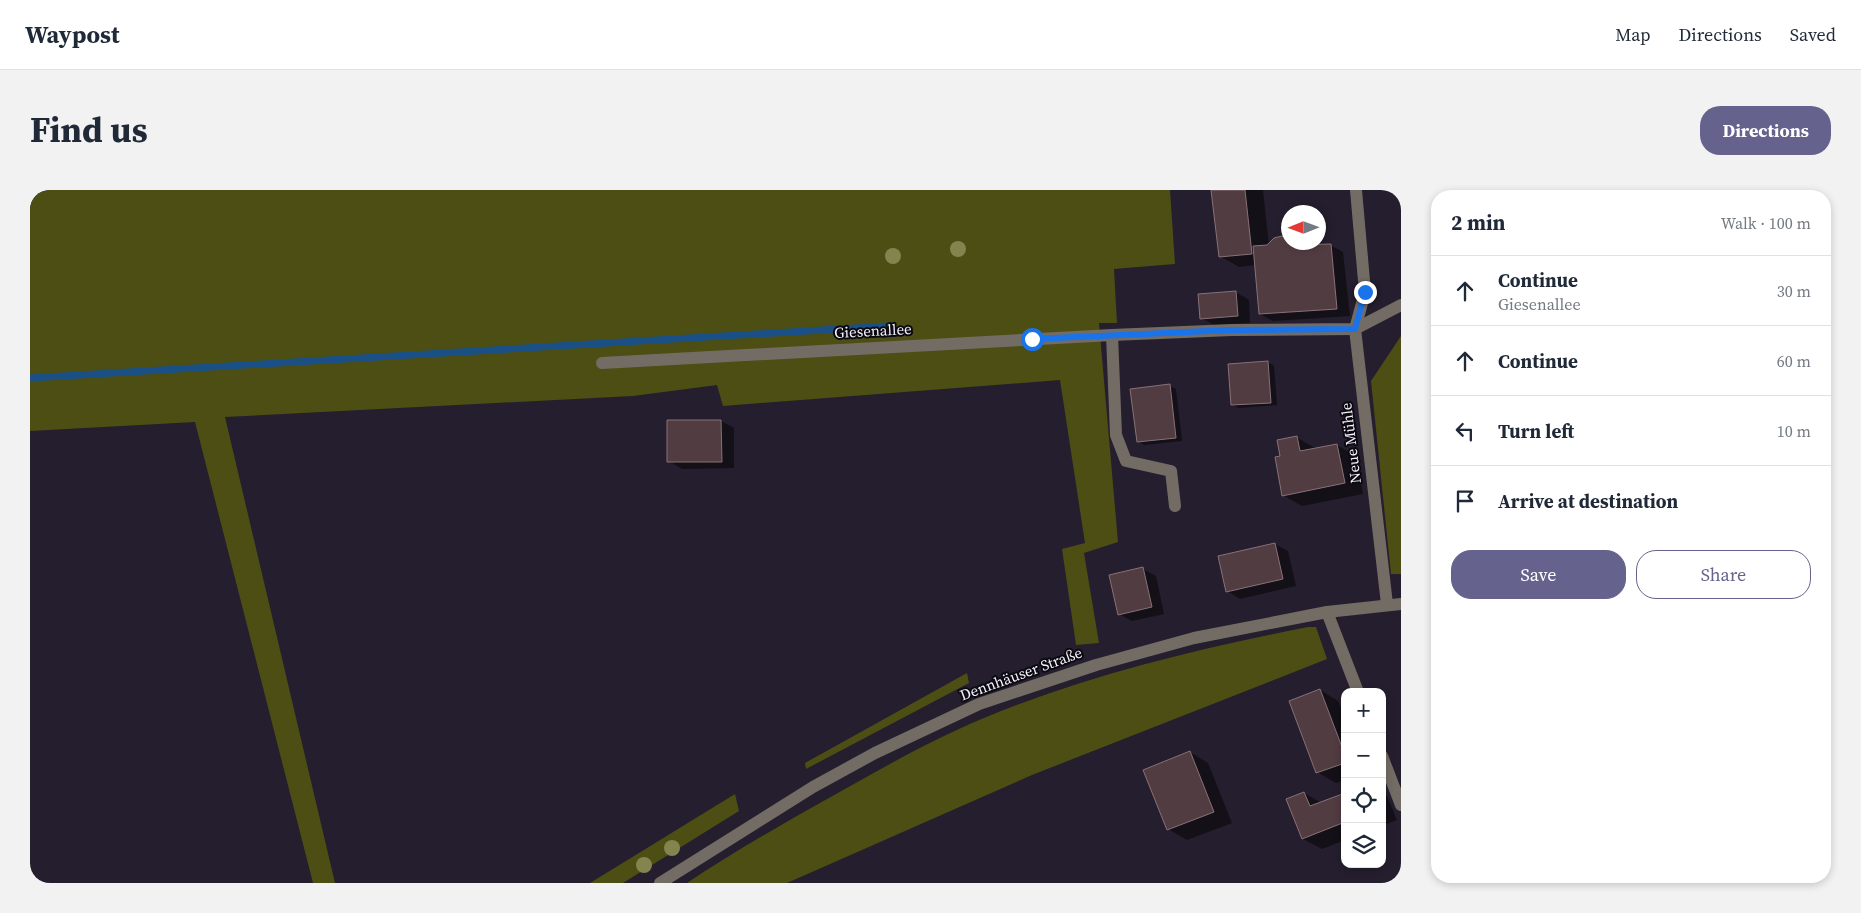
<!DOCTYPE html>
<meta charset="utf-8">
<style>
:root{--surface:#fff;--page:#f2f2f3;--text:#1f2937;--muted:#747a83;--line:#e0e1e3;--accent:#65638d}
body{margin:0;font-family:"Source Serif 4",serif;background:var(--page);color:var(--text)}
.controls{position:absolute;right:15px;bottom:15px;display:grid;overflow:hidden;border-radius:10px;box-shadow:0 2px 8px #0003}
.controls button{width:45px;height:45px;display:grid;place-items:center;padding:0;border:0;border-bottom:1px solid var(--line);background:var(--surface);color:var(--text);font:25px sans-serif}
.compass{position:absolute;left:1251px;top:15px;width:45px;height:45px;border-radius:50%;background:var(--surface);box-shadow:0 2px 8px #0003;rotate:269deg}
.stop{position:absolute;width:15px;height:15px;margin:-11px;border:4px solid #1a73e8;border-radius:50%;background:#fff}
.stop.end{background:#1a73e8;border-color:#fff;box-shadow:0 1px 5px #0008}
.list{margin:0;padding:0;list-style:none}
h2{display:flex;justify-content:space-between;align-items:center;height:65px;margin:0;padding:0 20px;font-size:21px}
h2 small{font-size:16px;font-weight:400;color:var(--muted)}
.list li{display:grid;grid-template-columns:32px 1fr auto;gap:15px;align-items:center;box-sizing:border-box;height:70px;padding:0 20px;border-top:1px solid var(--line)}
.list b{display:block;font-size:19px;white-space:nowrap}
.list p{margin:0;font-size:16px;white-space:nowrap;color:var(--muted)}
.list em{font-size:16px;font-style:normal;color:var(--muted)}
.actions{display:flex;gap:10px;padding:15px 20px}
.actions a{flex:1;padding:11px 0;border:1px solid var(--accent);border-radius:20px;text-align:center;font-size:18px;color:var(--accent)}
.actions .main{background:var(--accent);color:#fff}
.icon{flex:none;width:28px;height:28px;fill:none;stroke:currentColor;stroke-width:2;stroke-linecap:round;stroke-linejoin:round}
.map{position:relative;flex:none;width:1371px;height:693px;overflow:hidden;border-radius:20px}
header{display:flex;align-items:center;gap:30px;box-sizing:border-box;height:70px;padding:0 25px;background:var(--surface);border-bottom:1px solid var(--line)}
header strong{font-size:24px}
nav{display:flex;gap:28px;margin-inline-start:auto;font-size:18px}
.intro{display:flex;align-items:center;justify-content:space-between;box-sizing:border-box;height:120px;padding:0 30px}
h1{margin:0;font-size:35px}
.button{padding:12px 22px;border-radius:20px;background:var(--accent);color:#fff;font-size:18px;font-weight:700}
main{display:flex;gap:30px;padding:0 30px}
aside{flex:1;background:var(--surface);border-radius:20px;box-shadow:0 2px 8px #0003}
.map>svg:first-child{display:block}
.green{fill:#4c4e14}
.shadow{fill:#0007}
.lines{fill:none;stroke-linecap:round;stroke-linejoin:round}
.stream{stroke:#1a5085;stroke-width:7}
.building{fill:#513c42;stroke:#897177}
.minor{stroke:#736c65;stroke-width:12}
.tree{fill:#84844e}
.route{stroke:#1a73e8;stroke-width:6}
.labels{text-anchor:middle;stroke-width:4;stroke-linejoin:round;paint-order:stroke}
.street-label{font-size:15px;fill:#f6f2fe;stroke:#0c0a11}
</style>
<header>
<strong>Waypost</strong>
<nav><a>Map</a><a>Directions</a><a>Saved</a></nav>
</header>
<div class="intro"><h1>Find us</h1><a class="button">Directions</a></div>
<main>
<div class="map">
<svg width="1371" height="693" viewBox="0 0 1371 693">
<rect width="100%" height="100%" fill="#241e2e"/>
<g class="green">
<path d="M 0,0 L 1140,0 L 1145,74 L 1084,79 L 1087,133 L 1069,133 L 1088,352 L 1054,363 L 1069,453 L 1046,455 L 1032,359 L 1055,353 L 1030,190 L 693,216 L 687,195 L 603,206 L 195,227 L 305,693 L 283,693 L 165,232 L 0,241 Z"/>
<path d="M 1371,146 L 1371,384 L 1361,384 L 1341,191 Z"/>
<path d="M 1278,437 L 1286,437 L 1297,469 L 1002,585 L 757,693 L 657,693 C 705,661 756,632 806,604 C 854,577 903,549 954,528 C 1058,485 1168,459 1278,437 Z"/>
<path d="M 937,483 L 939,493 L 776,579 L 775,573 Z"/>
<path d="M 705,604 L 709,621 L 593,693 L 560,693 Z"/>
</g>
<g class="shadow">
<path d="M 1183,0 L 1233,0 L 1239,56 L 1245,49 L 1258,49 L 1258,52 L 1266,52 L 1272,56 L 1300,55 L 1313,62 L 1320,126 L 1243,131 L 1230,124 L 1226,75 L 1209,77 L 1190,66 Z"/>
<path d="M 1206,102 L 1219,110 L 1220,133 L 1184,135 L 1171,128 Z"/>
<path d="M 1238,172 L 1244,176 L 1247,215 L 1208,218 L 1202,214 Z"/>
<path d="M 1140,196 L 1146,199 L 1152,251 L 1114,255 L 1108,251 Z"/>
<path d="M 691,231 L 704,238 L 704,278 L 652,279 L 639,271 Z"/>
<path d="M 1266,247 L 1285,258 L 1307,255 L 1326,266 L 1333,304 L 1272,316 L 1253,305 L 1252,267 Z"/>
<path d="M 1245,354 L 1258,361 L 1266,396 L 1210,409 L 1197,401 Z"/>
<path d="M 1113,379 L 1126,386 L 1134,424 L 1102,431 L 1089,424 Z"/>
<path d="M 1290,500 L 1308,511 L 1315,528 L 1315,590 L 1306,593 L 1287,582 Z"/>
<path d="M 1160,562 L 1178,573 L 1202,633 L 1157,650 L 1138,639 Z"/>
<path d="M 1274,603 L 1292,613 L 1315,604 L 1315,650 L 1292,659 L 1273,649 L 1258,610 Z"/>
<path d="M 1352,603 L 1357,606 L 1367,630 L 1352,636 Z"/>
</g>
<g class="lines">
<path class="stream" d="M 0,188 L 858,136"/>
</g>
<g class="building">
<path d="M 1181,0 L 1215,0 L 1222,64 L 1189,67 Z"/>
<path d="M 1252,46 L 1258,47 L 1258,52 L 1267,52 L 1268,55 L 1301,54 L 1307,119 L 1229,124 L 1223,56 L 1237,55 L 1244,48 Z"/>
<path d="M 1206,101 L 1208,126 L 1170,129 L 1168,104 Z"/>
<path d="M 1238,171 L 1241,213 L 1201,215 L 1198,174 Z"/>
<path d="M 1140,194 L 1146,248 L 1107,252 L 1100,199 Z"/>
<path d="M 637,230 L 691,230 L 692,272 L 637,272 Z"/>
<path d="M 1267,246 L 1270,261 L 1307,254 L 1315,293 L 1252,306 L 1245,267 L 1250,266 L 1247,250 Z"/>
<path d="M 1245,353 L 1253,389 L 1196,402 L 1188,366 Z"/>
<path d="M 1113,377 L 1122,417 L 1088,425 L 1079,385 Z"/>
<path d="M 1290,499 L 1315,565 L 1315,573 L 1286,583 L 1259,511 Z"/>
<path d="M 1160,561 L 1184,622 L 1137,640 L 1113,580 Z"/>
<path d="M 1274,602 L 1280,616 L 1315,603 L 1315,632 L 1272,649 L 1256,609 Z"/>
</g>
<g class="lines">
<g class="minor">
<path d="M 1326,0 L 1335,102 L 1325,139 L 1357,414"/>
<path d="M 1082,145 L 1086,245 L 1096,271 L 1141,281 L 1145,316"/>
<path d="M 572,173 L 1082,145 L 1202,140 L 1325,139 L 1371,115"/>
<path d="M 1297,422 L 1328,502"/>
<path d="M 1352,566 L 1371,615"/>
<path d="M 630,693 L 783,597 L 845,563 L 949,514 L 1066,475 L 1164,448 L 1297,422 L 1371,414"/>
</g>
</g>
<g class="tree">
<circle cx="928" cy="59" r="8"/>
<circle cx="863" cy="66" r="8"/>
<circle cx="642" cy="658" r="8"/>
<circle cx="614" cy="675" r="8"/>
</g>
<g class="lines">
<path class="route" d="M 1002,149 L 1202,140 L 1325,139 L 1335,102"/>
</g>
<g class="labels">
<g class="street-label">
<text transform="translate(843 141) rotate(-3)" y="5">Giesenallee</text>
<text transform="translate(1321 253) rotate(-97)" y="5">Neue Mühle</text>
<text transform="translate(991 484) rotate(-20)" y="5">Dennhäuser Straße</text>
</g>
</g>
</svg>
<div class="controls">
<button>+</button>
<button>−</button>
<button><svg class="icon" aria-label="locate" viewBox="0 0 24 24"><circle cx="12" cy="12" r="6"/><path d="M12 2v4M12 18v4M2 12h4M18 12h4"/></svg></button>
<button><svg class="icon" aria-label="layers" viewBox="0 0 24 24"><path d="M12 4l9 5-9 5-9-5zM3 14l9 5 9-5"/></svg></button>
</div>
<svg class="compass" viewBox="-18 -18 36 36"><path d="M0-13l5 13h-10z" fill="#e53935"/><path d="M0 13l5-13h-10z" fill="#747a83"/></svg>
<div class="stop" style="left:1002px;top:149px"></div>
<div class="stop end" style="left:1335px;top:102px"></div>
</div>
<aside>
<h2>2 min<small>Walk · 100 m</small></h2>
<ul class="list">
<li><svg class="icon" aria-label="ahead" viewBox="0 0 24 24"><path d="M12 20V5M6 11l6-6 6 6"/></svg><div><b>Continue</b><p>Giesenallee</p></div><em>30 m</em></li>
<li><svg class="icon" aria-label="ahead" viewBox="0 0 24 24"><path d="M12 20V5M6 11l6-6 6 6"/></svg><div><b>Continue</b></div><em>60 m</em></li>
<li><svg class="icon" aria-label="left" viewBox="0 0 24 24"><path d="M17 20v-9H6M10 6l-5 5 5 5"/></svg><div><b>Turn left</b></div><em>10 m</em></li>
<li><svg class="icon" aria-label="arrive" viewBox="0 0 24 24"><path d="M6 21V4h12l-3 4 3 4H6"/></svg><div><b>Arrive at destination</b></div></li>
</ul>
<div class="actions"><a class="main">Save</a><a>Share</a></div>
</aside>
</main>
